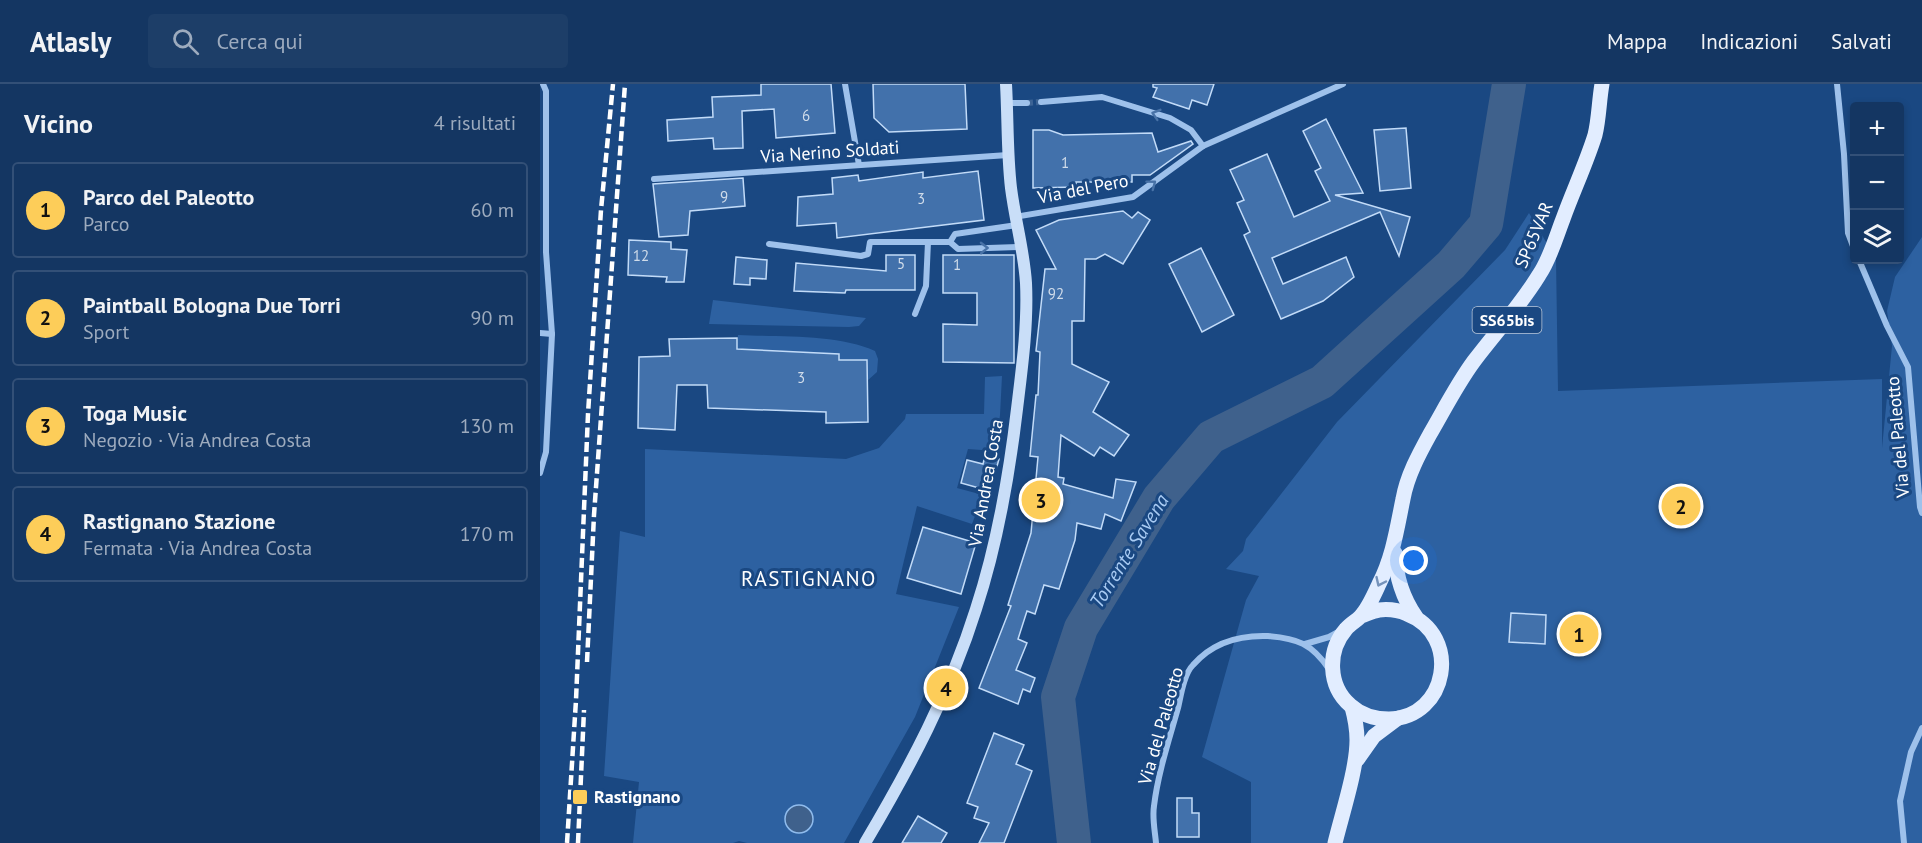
<!DOCTYPE html>
<html lang="it">
<meta charset="utf-8">
<style>
:root{--surface:#143662;--page:#1d3e68;--text:#f1f3f6;--muted:#9dabbe;--line:#335077;--accent:#fdcd59}
body{margin:0;font-family:"PT Sans",sans-serif;background:var(--page);color:var(--text)}
.controls{position:absolute;right:18px;top:18px;display:grid;overflow:hidden;border-radius:6px;box-shadow:0 3px 9px #0003}
.controls button{width:54px;height:54px;display:grid;place-items:center;padding:0;border:0;border-bottom:2px solid var(--line);background:var(--surface);color:var(--text);font:30px sans-serif}
.you{position:absolute;left:874px;top:477px;width:21px;height:21px;margin:-15px;border:4px solid #fff;border-radius:50%;background:#1a73e8;box-shadow:0 0 0 9px #1a73e833}
.badge{display:grid;place-items:center;width:39px;height:39px;border-radius:50%;background:var(--accent);color:#111;font-size:20px;font-weight:700}
.pin{position:absolute;translate:-50% -50%;border:3px solid #fff;box-shadow:0 2px 6px #0006}
.list{margin:0;padding:0;list-style:none}
h2{display:flex;justify-content:space-between;align-items:center;height:78px;margin:0;padding:0 24px;font-size:26px}
h2 small{font-size:20px;font-weight:400;color:var(--muted)}
.list li{display:grid;grid-template-columns:39px 1fr auto;gap:18px;align-items:center;box-sizing:border-box;height:96px;margin:0 12px 12px;padding:0 12px;border:2px solid var(--line);border-radius:6px}
.list b{display:block;font-size:22px;white-space:nowrap}
.list p{margin:0;font-size:20px;white-space:nowrap;color:var(--muted)}
.list em{font-size:20px;font-style:normal;color:var(--muted)}
.icon{flex:none;width:33px;height:33px;fill:none;stroke:currentColor;stroke-width:2;stroke-linecap:round;stroke-linejoin:round}
.map{position:relative;flex:none;width:1382px;height:759px;overflow:hidden}
header{display:flex;align-items:center;gap:36px;box-sizing:border-box;height:84px;padding:0 30px;background:var(--surface);border-bottom:2px solid var(--line)}
header strong{font-size:28px}
nav{display:flex;gap:33px;margin-inline-start:auto;font-size:21px}
.search{width:420px;height:54px;background:var(--page);display:flex;align-items:center;gap:15px;box-sizing:border-box;padding:0 21px;border-radius:6px;color:var(--muted);font-size:22px}
main{display:flex}
aside{flex:1;background:var(--surface)}
.map>svg:first-child{display:block}
.green{fill:#2d61a1}
.water{fill:#3f618c;stroke:#90bced;stroke-width:1.5}
.lines{fill:none;stroke-linecap:round;stroke-linejoin:round}
.river{stroke:#3f618c;stroke-width:34}
.building{fill:#4271ab;stroke:#c2dbf8;stroke-width:1.5}
.minor-tunnel{stroke:#3c6395;stroke-width:6;stroke-dasharray:6 3;stroke-linecap:butt}
.minor{stroke:#9ec1eb;stroke-width:6}
.secondary{stroke:#c9def8;stroke-width:12}
.primary{stroke:#e2edff;stroke-width:15}
.rail{stroke:#fff;stroke-width:4.5;stroke-dasharray:10 4.5;stroke-linecap:butt}
.oneway{stroke:#4872a7}
.oneway2{stroke:#7492ba}
.poi-dot{fill:#fdcd59;stroke:#1a4882;stroke-width:2}
.labels{text-anchor:middle;stroke-width:6;stroke-linejoin:round;paint-order:stroke}
.number-label{font-size:15px;fill:#d0dcea}
.shield{fill:#1a4882;stroke:#bac8da;stroke-width:1.5}
.shield-label{font-size:16px;font-weight:bold;fill:#fff}
.street-label{font-size:18px;fill:#fff;stroke:#1a4882}
.poi-label{font-size:18px;font-weight:bold;fill:#fff;stroke:#1a4882;text-anchor:start}
.water-label{font-size:20px;font-style:italic;fill:#a9cbf3;stroke:#1a4882}
.quarter-label{font-size:21px;letter-spacing:1.5px;fill:#fff;stroke:#1a4882}
</style>
<header>
<strong>Atlasly</strong>
<div class="search"><svg class="icon" aria-label="search" viewBox="0 0 24 24"><circle cx="10" cy="10" r="6"/><path d="M15 15l6 6"/></svg>Cerca qui</div>
<nav><a>Mappa</a><a>Indicazioni</a><a>Salvati</a></nav>
</header>
<main>
<aside>
<h2>Vicino<small>4 risultati</small></h2>
<ul class="list">
<li><span class="badge">1</span><div><b>Parco del Paleotto</b><p>Parco</p></div><em>60 m</em></li>
<li><span class="badge">2</span><div><b>Paintball Bologna Due Torri</b><p>Sport</p></div><em>90 m</em></li>
<li><span class="badge">3</span><div><b>Toga Music</b><p>Negozio · Via Andrea Costa</p></div><em>130 m</em></li>
<li><span class="badge">4</span><div><b>Rastignano Stazione</b><p>Fermata · Via Andrea Costa</p></div><em>170 m</em></li>
</ul>
</aside>
<div class="map">
<svg width="1382" height="759" viewBox="0 0 1382 759">
<rect width="100%" height="100%" fill="#1a4882"/>
<g class="green">
<path d="M 989,129 L 1016,175 L 1018,307 L 1342,295 L 1342,364 L 1352,262 L 1347,227 L 1355,193 L 1382,153 L 1382,759 L 711,759 L 711,698 L 662,673 L 706,516 L 719,492 L 686,485 L 703,467 L 706,455 L 797,338 L 965,166 Z"/>
<path d="M 173,216 L 326,234 L 319,242 L 309,243 L 169,240 Z"/>
<path d="M 198,251 C 238,253 299,250 335,267 L 338,275 L 337,288 L 327,297 L 327,276 L 299,276 L 298,270 L 197,265 Z"/>
<path d="M 462,292 L 460,331 L 455,367 L 428,365 L 417,404 L 443,411 L 432,440 L 377,422 L 356,510 L 419,523 L 375,633 L 304,759 L 207,759 L 199,757 L 193,759 L 93,759 L 99,698 L 64,692 L 80,447 L 105,453 L 105,365 L 306,375 L 339,364 L 365,335 L 366,330 L 444,330 L 445,293 Z"/>
</g>
<circle class="water" cx="259" cy="735" r="14"/>
<g class="lines">
<path class="river" d="M 534,759 L 518,613 L 541,544 L 619,414 L 671,353 L 782,298 L 911,181 L 946,140 L 969,0"/>
</g>
<g class="building">
<path d="M 221,0 L 291,0 L 295,49 L 236,54 L 234,25 L 202,27 L 203,64 L 174,65 L 173,54 L 128,57 L 127,36 L 173,33 L 172,13 L 221,11 Z"/>
<path d="M 333,0 L 425,0 L 427,45 L 349,48 L 334,34 Z"/>
<path d="M 613,0 L 674,0 L 667,21 L 652,16 L 649,25 L 613,13 L 617,4 L 613,3 Z"/>
<path d="M 786,35 L 823,109 L 795,111 L 870,133 L 859,172 L 840,128 L 732,174 L 743,200 L 806,173 L 814,193 L 783,217 L 741,235 L 704,151 L 710,148 L 697,119 L 704,116 L 690,86 L 727,70 L 754,133 L 790,117 L 775,87 L 781,84 L 763,47 Z"/>
<path d="M 866,44 L 871,104 L 840,107 L 834,46 Z"/>
<path d="M 493,46 L 509,46 L 523,51 L 612,49 L 618,68 L 651,57 L 653,60 L 610,91 L 592,91 L 592,98 L 536,98 L 536,103 L 493,104 Z"/>
<path d="M 438,87 L 444,136 L 297,154 L 296,139 L 257,142 L 258,113 L 293,110 L 292,94 L 318,91 L 319,97 L 383,88 L 383,94 Z"/>
<path d="M 203,94 L 205,122 L 150,127 L 148,151 L 119,153 L 113,100 Z"/>
<path d="M 583,127 L 592,134 L 598,128 L 610,136 L 583,180 L 565,170 L 556,175 L 545,175 L 544,237 L 532,237 L 532,280 L 569,298 L 553,328 L 589,351 L 574,372 L 560,363 L 554,372 L 521,351 L 518,393 L 524,394 L 523,400 L 573,414 L 576,395 L 596,398 L 581,437 L 565,430 L 561,445 L 537,439 L 535,456 L 519,505 L 504,501 L 495,530 L 487,527 L 478,555 L 487,559 L 476,586 L 495,594 L 490,608 L 483,605 L 478,620 L 439,604 L 471,522 L 468,521 L 491,449 L 498,373 L 490,372 L 496,311 L 498,311 L 500,268 L 496,267 L 505,185 L 516,185 L 496,146 L 519,136 Z"/>
<path d="M 89,156 L 131,158 L 131,165 L 147,166 L 144,198 L 126,198 L 127,193 L 88,191 Z"/>
<path d="M 661,164 L 694,231 L 662,248 L 629,180 Z"/>
<path d="M 346,171 L 375,171 L 375,206 L 306,206 L 305,209 L 254,207 L 256,179 L 346,187 Z"/>
<path d="M 403,171 L 474,171 L 474,279 L 403,278 L 403,240 L 437,241 L 437,209 L 403,209 Z"/>
<path d="M 196,173 L 227,176 L 226,195 L 210,194 L 210,201 L 194,200 Z"/>
<path d="M 197,254 L 197,265 L 299,270 L 299,276 L 327,276 L 328,338 L 286,339 L 286,328 L 168,324 L 167,301 L 137,301 L 135,346 L 98,344 L 99,273 L 130,272 L 129,255 Z"/>
<path d="M 445,372 L 459,375 L 450,407 L 421,399 L 427,376 L 443,380 Z"/>
<path d="M 383,443 L 436,459 L 421,510 L 367,494 Z"/>
<path d="M 971,529 L 1006,531 L 1005,560 L 969,558 Z"/>
<path d="M 454,649 L 484,661 L 476,680 L 492,687 L 464,759 L 439,759 L 449,739 L 434,734 L 438,723 L 427,719 Z"/>
<path d="M 637,714 L 652,714 L 652,729 L 659,729 L 659,753 L 637,753 Z"/>
<path d="M 378,732 L 407,749 L 401,759 L 362,759 Z"/>
</g>
<g class="lines">
<path class="minor-tunnel" d="M 487,19 L 501,18"/>
<g class="minor">
<path d="M 305,0 L 319,81"/>
<path d="M 1297,0 L 1304,70 L 1308,149 L 1314,165"/>
<path d="M 501,18 L 562,13 L 630,34 L 651,46 L 663,62"/>
<path d="M 467,19 L 487,19"/>
<path d="M 114,95 L 468,71"/>
<path d="M 475,133 L 593,113 L 663,62 L 803,0"/>
<path d="M 410,158 L 415,150 L 477,141"/>
<path d="M 229,160 L 321,172 L 328,170 L 330,158 L 410,158 L 418,165 L 481,163"/>
<path d="M 1319,176 L 1347,242 L 1368,283 L 1380,423 L 1382,429"/>
<path d="M 375,230 L 386,202 L 388,158"/>
<path d="M 0,249 L 12,250"/>
<path d="M 0,389 L 6,368 L 12,250 L 6,168 L 6,7 L 3,0"/>
<path d="M 765,560 L 789,553 L 800,547"/>
<path d="M 616,759 C 615,747 612,734 614,722 C 618,689 629,656 638,624 C 641,611 644,590 653,581 C 672,559 699,551 728,552 C 757,554 772,560 789,585"/>
<path d="M 1364,759 L 1360,717 L 1371,668 L 1382,644"/>
</g>
<path class="secondary" d="M 325,759 C 369,685 410,608 436,525 C 457,461 469,393 477,325 C 482,284 488,240 486,199 C 484,167 475,136 471,104 C 467,70 468,35 466,0"/>
<g class="primary">
<path d="M 855,469 C 856,493 862,513 876,533"/>
<path d="M 821,532 C 827,530 833,527 839,526 C 848,525 858,526 867,530 C 922,551 908,634 849,635 C 835,635 821,631 810,621 C 788,602 787,567 806,545 C 810,540 816,537 820,533 C 828,525 834,511 839,500 C 853,473 857,444 863,415 C 867,392 879,370 890,350 C 904,326 917,300 934,277 C 956,248 980,222 999,191 C 1010,175 1016,153 1023,135 C 1033,107 1046,80 1055,51 C 1059,35 1059,17 1062,0"/>
<path d="M 817,676 L 834,652 L 858,634"/>
<path d="M 795,759 C 802,730 817,685 817,656 C 817,645 815,634 812,623"/>
</g>
<g class="rail">
<path d="M 47,578 L 54,431 L 85,0"/>
<path d="M 27,759 L 36,616 L 48,330 L 61,126 L 73,0"/>
<path d="M 38,759 L 44,626"/>
</g>
</g>
<defs><path id="oneway-chevron" d="M-2-3.5L2.5 0L-2 3.5" fill="none" stroke-width="1.6" stroke-linecap="round" stroke-linejoin="round" transform="scale(1.5)"/></defs>
<g class="oneway">
<use href="#oneway-chevron" transform="translate(616 30) rotate(-163)"/>
<use href="#oneway-chevron" transform="translate(612 100) rotate(-37)"/>
<use href="#oneway-chevron" transform="translate(444 164) rotate(-1)"/>
</g>
<use class="oneway2" href="#oneway-chevron" transform="translate(840 498) rotate(115)"/>
<rect class="poi-dot" x="32" y="705" width="16" height="16" rx="3"/>
<g class="labels">
<g class="number-label">
<text x="266" y="37">6</text>
<text x="525" y="84">1</text>
<text x="184" y="118">9</text>
<text x="381" y="120">3</text>
<text x="101" y="177">12</text>
<text x="361" y="185">5</text>
<text x="417" y="186">1</text>
<text x="516" y="215">92</text>
<text x="261" y="299">3</text>
</g>
<rect class="shield" x="932.5" y="223" width="69" height="26" rx="4.5"/>
<g class="shield-label">
<text x="967" y="242">SS65bis</text>
</g>
<g class="street-label">
<text transform="translate(290 68) rotate(-4)" y="6">Via Nerino Soldati</text>
<text transform="translate(543 105) rotate(-11)" y="6">Via del Pero</text>
<text transform="translate(994 151) rotate(-67)" y="6">SP65VAR</text>
<text transform="translate(1358 353) rotate(-95)" y="6">Via del Paleotto</text>
<text transform="translate(446 399) rotate(-80)" y="6">Via Andrea Costa</text>
<text transform="translate(621 642) rotate(-74)" y="6">Via del Paleotto</text>
</g>
<g class="poi-label">
<text x="54" y="719">Rastignano</text>
</g>
<g class="water-label">
<text transform="translate(589 467) rotate(-58)" y="7">Torrente Savena</text>
</g>
<g class="quarter-label">
<text x="269" y="502">RASTIGNANO</text>
</g>
</g>
</svg>
<div class="controls">
<button>+</button>
<button>−</button>
<button><svg class="icon" aria-label="layers" viewBox="0 0 24 24"><path d="M12 4l9 5-9 5-9-5zM3 14l9 5 9-5"/></svg></button>
</div>
<div class="you"></div>
<div class="pin badge" style="left:1039px;top:550px">1</div>
<div class="pin badge" style="left:1141px;top:422px">2</div>
<div class="pin badge" style="left:501px;top:416px">3</div>
<div class="pin badge" style="left:406px;top:604px">4</div>
</div>
</main>
